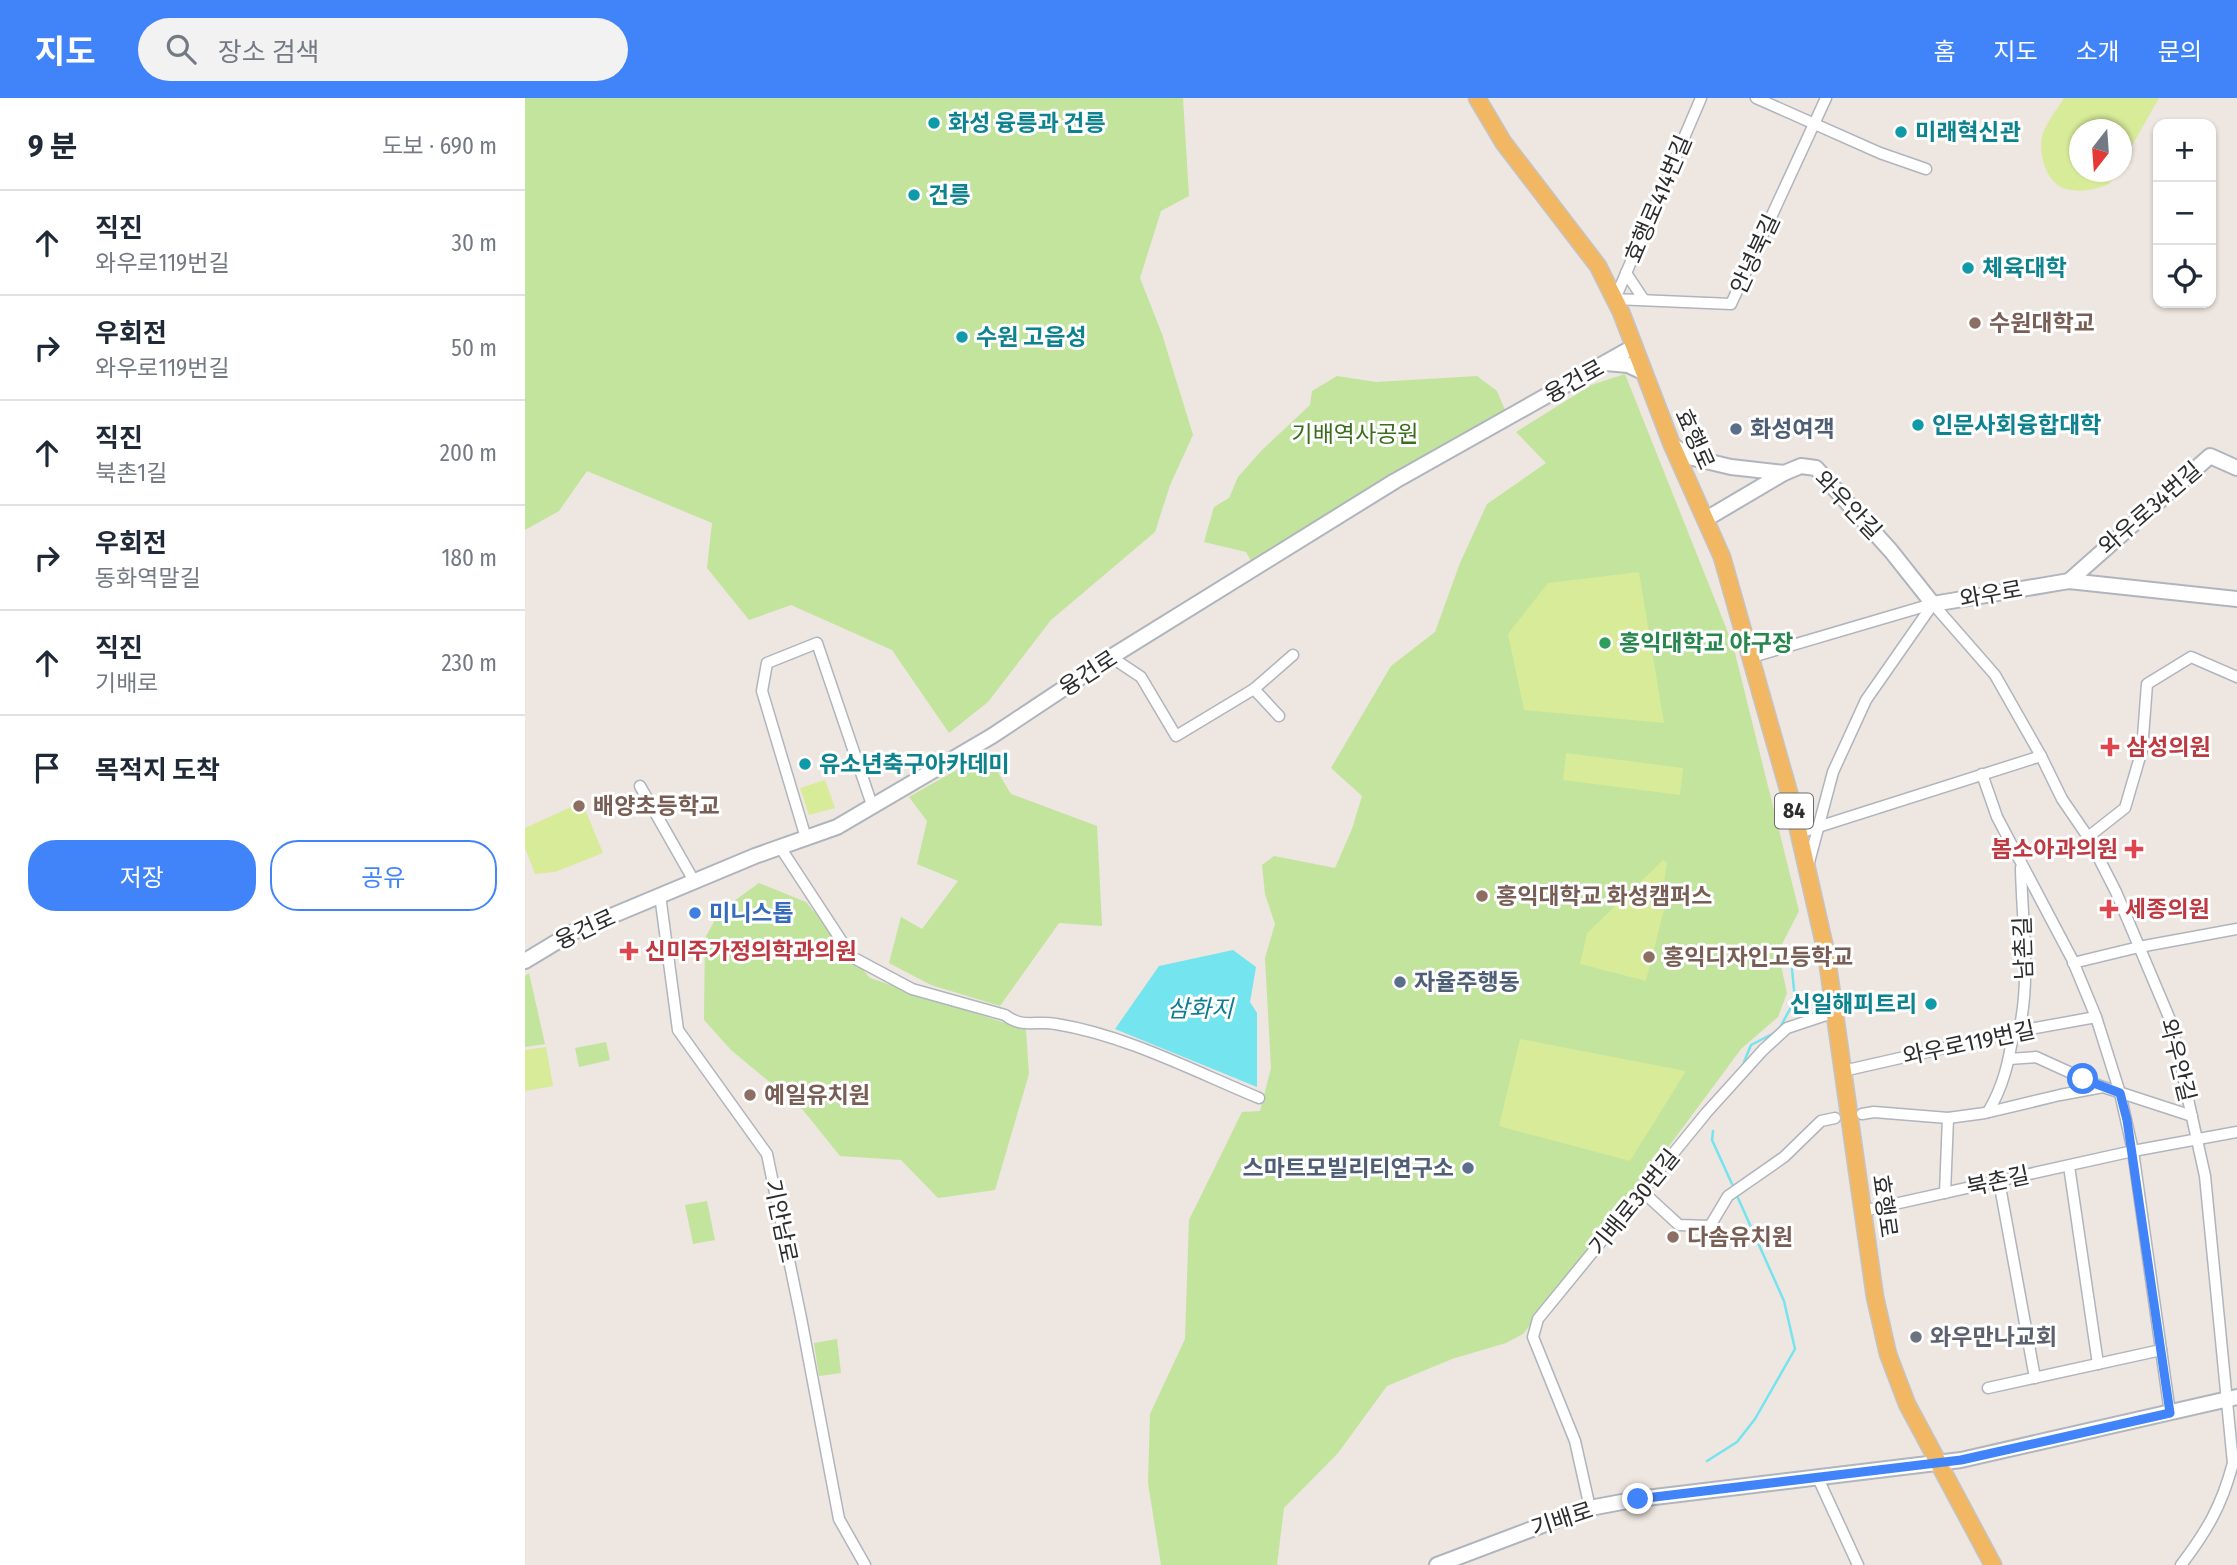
<!DOCTYPE html>
<html lang="ko">
<meta charset="utf-8">
<style>
:root{--surface:#fff;--page:#f2f2f3;--text:#1f2937;--muted:#747a83;--line:#e0e1e3;--accent:#4184fa}
body{margin:0;font-family:"Fira Sans Condensed","Noto Sans KR",sans-serif;background:var(--page);color:var(--text)}
.controls{position:absolute;right:21px;top:21px;display:grid;overflow:hidden;border-radius:14px;box-shadow:0 2px 5px #0004}
.controls button{width:63px;height:63px;display:grid;place-items:center;padding:0;border:0;border-bottom:2px solid var(--line);background:var(--surface);color:var(--text);font:35px sans-serif}
.compass{position:absolute;left:1544px;top:21px;width:63px;height:63px;border-radius:50%;background:var(--surface);box-shadow:0 2px 5px #0004;rotate:197deg}
.stop{position:absolute;width:21px;height:21px;margin:-16px;border:5px solid #4184fa;border-radius:50%;background:#fff}
.stop.end{background:#4184fa;border-color:#fff;box-shadow:0 2px 7px #0008}
.list{margin:0;padding:0;list-style:none}
h2{display:flex;justify-content:space-between;align-items:center;height:91px;margin:0;padding:0 28px;font-size:30px}
h2 small{font-size:23px;font-weight:400;color:var(--muted)}
.list li{display:grid;grid-template-columns:46px 1fr auto;gap:21px;align-items:center;box-sizing:border-box;height:105px;padding:0 28px;border-top:2px solid var(--line)}
.list b{display:block;font-size:26px;white-space:nowrap}
.list p{margin:0;font-size:23px;white-space:nowrap;color:var(--muted)}
.list em{font-size:23px;font-style:normal;color:var(--muted)}
.actions{display:flex;gap:14px;padding:21px 28px}
.actions a{flex:1;padding:16px 0;border:2px solid var(--accent);border-radius:28px;text-align:center;font-size:24px;color:var(--accent)}
.actions .main{background:var(--accent);color:#fff}
.icon{flex:none;width:38px;height:38px;fill:none;stroke:currentColor;stroke-width:2;stroke-linecap:round;stroke-linejoin:round}
.map{position:relative;flex:none;width:1712px;height:1467px;overflow:hidden}
header{display:flex;align-items:center;gap:42px;box-sizing:border-box;height:98px;padding:0 35px;background:var(--accent);color:#fff}
header strong{font-size:33px}
nav{display:flex;gap:38px;margin-inline-start:auto;font-size:24px}
.search{width:490px;height:63px;background:var(--page);display:flex;align-items:center;gap:18px;box-sizing:border-box;padding:0 24px;border-radius:38px;color:var(--muted);font-size:26px}
main{display:flex}
aside{flex:1;background:var(--surface)}
.map>svg:first-child{display:block}
.green{fill:#c2e49d}
.pitch{fill:#d7eb99}
.water{fill:#74e4ef}
.lines{fill:none;stroke-linecap:round;stroke-linejoin:round}
.stream{stroke:#74e4ef;stroke-width:2.5}
.street-casing{stroke:#b0b5bd;stroke-width:13}
.secondary-casing{stroke:#b0b5bd;stroke-width:18}
.primary-casing{stroke:#c4c4c4;stroke-width:19}
.street{stroke:#fff;stroke-width:10}
.secondary{stroke:#fff;stroke-width:14}
.primary{stroke:#f1b762;stroke-width:16}
.route{stroke:#4184fa;stroke-width:9}
.culture-dot{fill:#0f9aa8;stroke:#fff;stroke-width:2.5}
.education-dot{fill:#8d6e63;stroke:#fff;stroke-width:2.5}
.service-dot{fill:#5c6f8a;stroke:#fff;stroke-width:2.5}
.leisure-dot{fill:#2e9e5b;stroke:#fff;stroke-width:2.5}
.health-dot{fill:#e0444e;stroke:#fff;stroke-width:2.5}
.shop-dot{fill:#3f7fe0;stroke:#fff;stroke-width:2.5}
.worship-dot{fill:#6b7280;stroke:#fff;stroke-width:2.5}
.labels{text-anchor:middle;stroke-width:6;stroke-linejoin:round;paint-order:stroke}
.shield{fill:#fff;stroke:#6c6c6c;stroke-width:2}
.shield-label{font-size:21px;font-weight:bold;fill:#2d2d2d}
.culture-label{font-size:23px;font-weight:bold;fill:#0d838f;stroke:#fff;text-anchor:start}
.street-label{font-size:23px;fill:#2d2d2d;stroke:#fff}
.education-label{font-size:23px;font-weight:bold;fill:#785e54;stroke:#fff;text-anchor:start}
.service-label{font-size:23px;font-weight:bold;fill:#4e5e75;stroke:#fff;text-anchor:start}
.park-label{font-size:23px;fill:#3a6d1b;stroke:#fff}
.leisure-label{font-size:23px;font-weight:bold;fill:#27864d;stroke:#fff;text-anchor:start}
.health-label{font-size:23px;font-weight:bold;fill:#be3a42;stroke:#fff;text-anchor:start}
.shop-label{font-size:23px;font-weight:bold;fill:#366cbe;stroke:#fff;text-anchor:start}
.worship-label{font-size:23px;font-weight:bold;fill:#5b616d;stroke:#fff;text-anchor:start}
.water-label{font-size:24px;font-style:italic;fill:#0e7c93;stroke:#fff}
</style>
<header>
<strong>지도</strong>
<div class="search"><svg class="icon" aria-label="search" viewBox="0 0 24 24"><circle cx="10" cy="10" r="6"/><path d="M15 15l6 6"/></svg>장소 검색</div>
<nav><a>홈</a><a>지도</a><a>소개</a><a>문의</a></nav>
</header>
<main>
<aside>
<h2>9 분<small>도보 · 690 m</small></h2>
<ul class="list">
<li><svg class="icon" aria-label="ahead" viewBox="0 0 24 24"><path d="M12 20V5M6 11l6-6 6 6"/></svg><div><b>직진</b><p>와우로119번길</p></div><em>30 m</em></li>
<li><svg class="icon" aria-label="right" viewBox="0 0 24 24"><path d="M7 20v-9h11M14 6l5 5-5 5"/></svg><div><b>우회전</b><p>와우로119번길</p></div><em>50 m</em></li>
<li><svg class="icon" aria-label="ahead" viewBox="0 0 24 24"><path d="M12 20V5M6 11l6-6 6 6"/></svg><div><b>직진</b><p>북촌1길</p></div><em>200 m</em></li>
<li><svg class="icon" aria-label="right" viewBox="0 0 24 24"><path d="M7 20v-9h11M14 6l5 5-5 5"/></svg><div><b>우회전</b><p>동화역말길</p></div><em>180 m</em></li>
<li><svg class="icon" aria-label="ahead" viewBox="0 0 24 24"><path d="M12 20V5M6 11l6-6 6 6"/></svg><div><b>직진</b><p>기배로</p></div><em>230 m</em></li>
<li><svg class="icon" aria-label="arrive" viewBox="0 0 24 24"><path d="M6 21V4h12l-3 4 3 4H6"/></svg><div><b>목적지 도착</b></div></li>
</ul>
<div class="actions"><a class="main">저장</a><a>공유</a></div>
</aside>
<div class="map">
<svg width="1712" height="1467" viewBox="0 0 1712 1467">
<rect width="100%" height="100%" fill="#eee6e0"/>
<g class="green">
<path d="M 0,0 L 658,0 L 664,98 L 636,113 L 615,180 L 637,236 L 668,337 L 645,387 L 630,434 L 526,522 L 463,604 L 424,635 L 367,552 L 266,507 L 224,522 L 182,470 L 187,425 L 62,373 L 34,413 L 0,432 Z"/>
<path d="M 1100,276 L 1208,547 L 1274,813 L 1253,854 L 1262,895 L 1253,919 L 1216,951 L 1090,1121 L 998,1236 L 981,1245 L 927,1261 L 862,1288 L 813,1355 L 759,1410 L 752,1467 L 636,1467 L 623,1385 L 625,1316 L 660,1241 L 664,1122 L 717,1014 L 735,1013 L 746,970 L 740,860 L 750,826 L 740,796 L 737,767 L 749,758 L 810,770 L 827,731 L 837,698 L 806,670 L 866,568 L 910,534 L 935,465 L 962,406 L 1021,365 L 991,334 L 1066,287 Z"/>
<path d="M 812,278 L 851,284 L 952,278 L 972,293 L 980,312 L 726,463 L 721,454 L 679,444 L 689,409 L 704,400 L 713,379 L 736,353 L 785,307 L 787,293 Z"/>
<path d="M 461,655 L 486,696 L 572,728 L 577,828 L 534,825 L 475,908 L 406,887 L 364,865 L 376,819 L 397,831 L 433,783 L 392,766 L 402,723 L 384,699 Z"/>
<path d="M 234,785 L 281,804 L 345,880 L 501,932 L 504,976 L 470,1092 L 413,1100 L 376,1062 L 315,1058 L 278,1012 L 206,952 L 179,922 L 180,840 L 195,813 Z"/>
<path d="M 4,875 L 20,946 L 0,949 L 0,878 Z"/>
<path d="M 81,944 L 85,962 L 54,969 L 50,950 Z"/>
<path d="M 182,1103 L 190,1142 L 168,1146 L 160,1107 Z"/>
<path d="M 312,1241 L 316,1275 L 294,1278 L 289,1245 Z"/>
</g>
<g class="pitch">
<path d="M 1539,0 L 1634,0 L 1597,65 L 1596,32 L 1554,32 L 1554,74 L 1592,74 L 1584,86 C 1572,91 1559,94 1546,92 C 1523,90 1513,59 1517,39 C 1520,26 1532,12 1539,0 Z"/>
<path d="M 1114,474 L 1139,625 L 999,612 L 983,536 L 1023,485 Z"/>
<path d="M 1041,655 L 1158,670 L 1155,697 L 1038,682 Z"/>
<path d="M 300,682 L 310,710 L 284,717 L 275,690 Z"/>
<path d="M 57,704 L 78,755 L 30,774 L 10,776 L 0,750 L 0,730 Z"/>
<path d="M 1138,762 L 1142,765 L 1139,784 L 1140,808 L 1121,883 L 1055,866 L 1062,835 Z"/>
<path d="M 995,941 L 1161,973 L 1105,1063 L 974,1028 Z"/>
<path d="M 21,949 L 28,988 L 0,993 L 0,952 Z"/>
</g>
<path class="water" d="M 708,852 L 731,869 L 725,904 L 732,915 L 732,989 L 590,931 L 634,868 Z"/>
<g class="lines">
<g class="stream">
<path d="M 1219,964 L 1226,947 L 1253,933 L 1270,902 L 1267,871"/>
<path d="M 1188,1033 L 1187,1042 L 1207,1086"/>
<path d="M 1182,1363 L 1212,1344 L 1230,1321 L 1270,1251 L 1259,1203 L 1213,1100"/>
</g>
<g class="street-casing">
<g id="street">
<path d="M 1176,0 L 1090,201 L 1206,206 L 1301,0"/>
<path d="M 1231,0 L 1355,55 L 1401,71"/>
<path d="M 1101,175 L 1119,202"/>
<path d="M 1408,506 L 1470,577 L 1516,658 L 1537,701 L 1563,739 L 1591,794 L 1646,924 L 1680,1078 L 1708,1365 C 1697,1407 1682,1433 1656,1467"/>
<path d="M 586,559 L 616,579 L 651,638 L 729,591 L 768,557"/>
<path d="M 1227,559 L 1407,506"/>
<path d="M 729,591 L 754,618"/>
<path d="M 1457,676 L 1472,719 L 1547,861 L 1571,919"/>
<path d="M 115,688 L 169,783"/>
<path d="M 1274,735 L 1516,658"/>
<path d="M 1563,739 L 1600,710 L 1617,652 L 1622,586 L 1666,559 L 1712,579"/>
<path d="M 281,740 L 237,593 L 242,565 L 292,545 L 347,707"/>
<path d="M 255,749 L 327,859 L 387,891 L 480,917 C 498,931 511,922 531,926 C 600,937 669,973 734,1000"/>
<path d="M 1283,768 L 1308,674 L 1341,602 L 1408,506"/>
<path d="M 135,797 L 153,932 L 242,1056 L 276,1220 L 314,1421 L 340,1467"/>
<path d="M 1548,865 L 1614,849 L 1712,831"/>
<path d="M 1494,933 C 1506,880 1497,824 1496,770"/>
<path d="M 1484,961 L 1511,959 L 1577,989"/>
<path d="M 1318,973 L 1494,933 L 1571,919 L 1595,995 L 1608,1053 L 1645,1315"/>
<path d="M 1463,1014 C 1478,989 1484,964 1488,935"/>
<path d="M 1337,1016 L 1349,1014 L 1423,1020 L 1460,1015 L 1535,997 L 1578,989 L 1667,1018"/>
<path d="M 1544,1068 L 1573,1266"/>
<path d="M 1474,1083 L 1510,1280"/>
<path d="M 1118,1094 L 1154,1127 L 1185,1128 L 1203,1098 L 1259,1059 L 1296,1023 L 1310,1020"/>
<path d="M 1420,1095 L 1423,1020"/>
<path d="M 1338,1113 L 1608,1053 L 1712,1034"/>
<path d="M 1463,1290 L 1636,1252"/>
<path d="M 1292,1378 L 1333,1467"/>
<path d="M 1065,1410 L 1050,1343 L 1008,1239 L 1013,1221 L 1182,1014 L 1238,952 L 1262,930 L 1310,914"/>
</g>
</g>
<g class="secondary-casing">
<g id="secondary">
<path d="M 1081,265 L 1103,267 L 1118,274"/>
<path d="M 1147,347 L 1168,360 L 1206,369 L 1259,375"/>
<path d="M 1181,421 L 1259,375 L 1276,368 L 1291,370 L 1366,453 L 1408,506 L 1544,483 L 1712,501"/>
<path d="M 1544,483 L 1685,358 L 1712,370"/>
<path d="M 0,863 L 48,834 L 230,758 L 312,729 L 467,638 L 586,559 L 870,383 L 1108,249"/>
<path d="M 912,1467 L 1036,1420 L 1065,1410 L 1113,1401 L 1436,1362 L 1712,1299"/>
</g>
</g>
<g class="primary-casing">
<path id="primary" d="M 952,0 L 978,44 L 1073,168 L 1096,214 L 1147,347 L 1197,459 L 1267,705 L 1301,854 L 1350,1199 L 1363,1256 L 1382,1306 L 1468,1467"/>
</g>
<use href="#street" class="street"/>
<use href="#secondary" class="secondary"/>
<use href="#primary" class="primary"/>
</g>
<g class="lines">
<path class="route" d="M 1113,1401 L 1436,1362 L 1645,1315 L 1602,1022 L 1595,995 L 1558,981"/>
</g>
<g class="culture-dot">
<circle cx="409" cy="25" r="7"/>
<circle cx="1376" cy="34" r="7"/>
<circle cx="389" cy="97" r="7"/>
<circle cx="1443" cy="170" r="7"/>
<circle cx="437" cy="239" r="7"/>
<circle cx="1393" cy="327" r="7"/>
<circle cx="280" cy="666" r="7"/>
<circle cx="1406" cy="906" r="7"/>
</g>
<g class="education-dot">
<circle cx="1450" cy="225" r="7"/>
<circle cx="54" cy="708" r="7"/>
<circle cx="957" cy="798" r="7"/>
<circle cx="1124" cy="859" r="7"/>
<circle cx="225" cy="997" r="7"/>
<circle cx="1148" cy="1139" r="7"/>
</g>
<g class="service-dot">
<circle cx="1211" cy="331" r="7"/>
<circle cx="875" cy="884" r="7"/>
<circle cx="943" cy="1070" r="7"/>
</g>
<circle class="leisure-dot" cx="1080" cy="545" r="7"/>
<g class="health-dot">
<path d="M1581.5 638.5h7v7h7v7h-7v7h-7v-7h-7v-7h7z"/>
<path d="M1605.5 740.5h7v7h7v7h-7v7h-7v-7h-7v-7h7z"/>
<path d="M1580.5 800.5h7v7h7v7h-7v7h-7v-7h-7v-7h7z"/>
<path d="M100.5 842.5h7v7h7v7h-7v7h-7v-7h-7v-7h7z"/>
</g>
<circle class="shop-dot" cx="170" cy="815" r="7"/>
<circle class="worship-dot" cx="1391" cy="1239" r="7"/>
<g class="labels">
<rect class="shield" x="1250" y="695.5" width="38" height="35" rx="5"/>
<g class="shield-label">
<text x="1269" y="720">84</text>
</g>
<g class="culture-label">
<text x="423" y="33">화성 융릉과 건릉</text>
<text x="1390" y="42">미래혁신관</text>
<text x="403" y="105">건릉</text>
<text x="1457" y="178">체육대학</text>
<text x="451" y="247">수원 고읍성</text>
<text x="1407" y="335">인문사회융합대학</text>
<text x="294" y="674">유소년축구아카데미</text>
<text x="1392" y="914" text-anchor="end">신일해피트리</text>
</g>
<g class="street-label">
<text transform="translate(1133 101) rotate(-67)" y="8">효행로414번길</text>
<text transform="translate(1230 156) rotate(-65)" y="8">안녕북길</text>
<text transform="translate(1049 283) rotate(-29)" y="8">융건로</text>
<text transform="translate(1170 341) rotate(66)" y="8">효행로</text>
<text transform="translate(1323 407) rotate(46)" y="8">와우안길</text>
<text transform="translate(1625 410) rotate(-41)" y="8">와우로34번길</text>
<text transform="translate(1466 496) rotate(-10)" y="8">와우로</text>
<text transform="translate(563 575) rotate(-33)" y="8">융건로</text>
<text transform="translate(60 831) rotate(-25)" y="8">융건로</text>
<text transform="translate(1498 850) rotate(-92)" y="8">남촌길</text>
<text transform="translate(1444 945) rotate(-12)" y="8">와우로119번길</text>
<text transform="translate(1653 962) rotate(76)" y="8">와우안길</text>
<text transform="translate(1473 1083) rotate(-12)" y="8">북촌길</text>
<text transform="translate(1109 1104) rotate(-51)" y="8">기배로30번길</text>
<text transform="translate(1360 1108) rotate(82)" y="8">효행로</text>
<text transform="translate(256 1123) rotate(78)" y="8">기안남로</text>
<text transform="translate(1037 1421) rotate(-18)" y="8">기배로</text>
</g>
<g class="education-label">
<text x="1464" y="233">수원대학교</text>
<text x="68" y="716">배양초등학교</text>
<text x="971" y="806">홍익대학교 화성캠퍼스</text>
<text x="1138" y="867">홍익디자인고등학교</text>
<text x="239" y="1005">예일유치원</text>
<text x="1162" y="1147">다솜유치원</text>
</g>
<g class="service-label">
<text x="1225" y="339">화성여객</text>
<text x="889" y="892">자율주행동</text>
<text x="929" y="1078" text-anchor="end">스마트모빌리티연구소</text>
</g>
<g class="park-label">
<text x="830" y="344">기배역사공원</text>
</g>
<g class="leisure-label">
<text x="1094" y="553">홍익대학교 야구장</text>
</g>
<g class="health-label">
<text x="1601" y="657">삼성의원</text>
<text x="1593" y="759" text-anchor="end">봄소아과의원</text>
<text x="1600" y="819">세종의원</text>
<text x="120" y="861">신미주가정의학과의원</text>
</g>
<g class="shop-label">
<text x="184" y="823">미니스톱</text>
</g>
<g class="worship-label">
<text x="1405" y="1247">와우만나교회</text>
</g>
<g class="water-label">
<text x="675" y="919">삼화지</text>
</g>
</g>
</svg>
<div class="controls">
<button>+</button>
<button>−</button>
<button><svg class="icon" aria-label="locate" viewBox="0 0 24 24"><circle cx="12" cy="12" r="6"/><path d="M12 2v4M12 18v4M2 12h4M18 12h4"/></svg></button>
</div>
<svg class="compass" viewBox="-18 -18 36 36"><path d="M0-13l5 13h-10z" fill="#e53935"/><path d="M0 13l5-13h-10z" fill="#747a83"/></svg>
<div class="stop" style="left:1558px;top:981px"></div>
<div class="stop end" style="left:1113px;top:1401px"></div>
</div>
</main>
